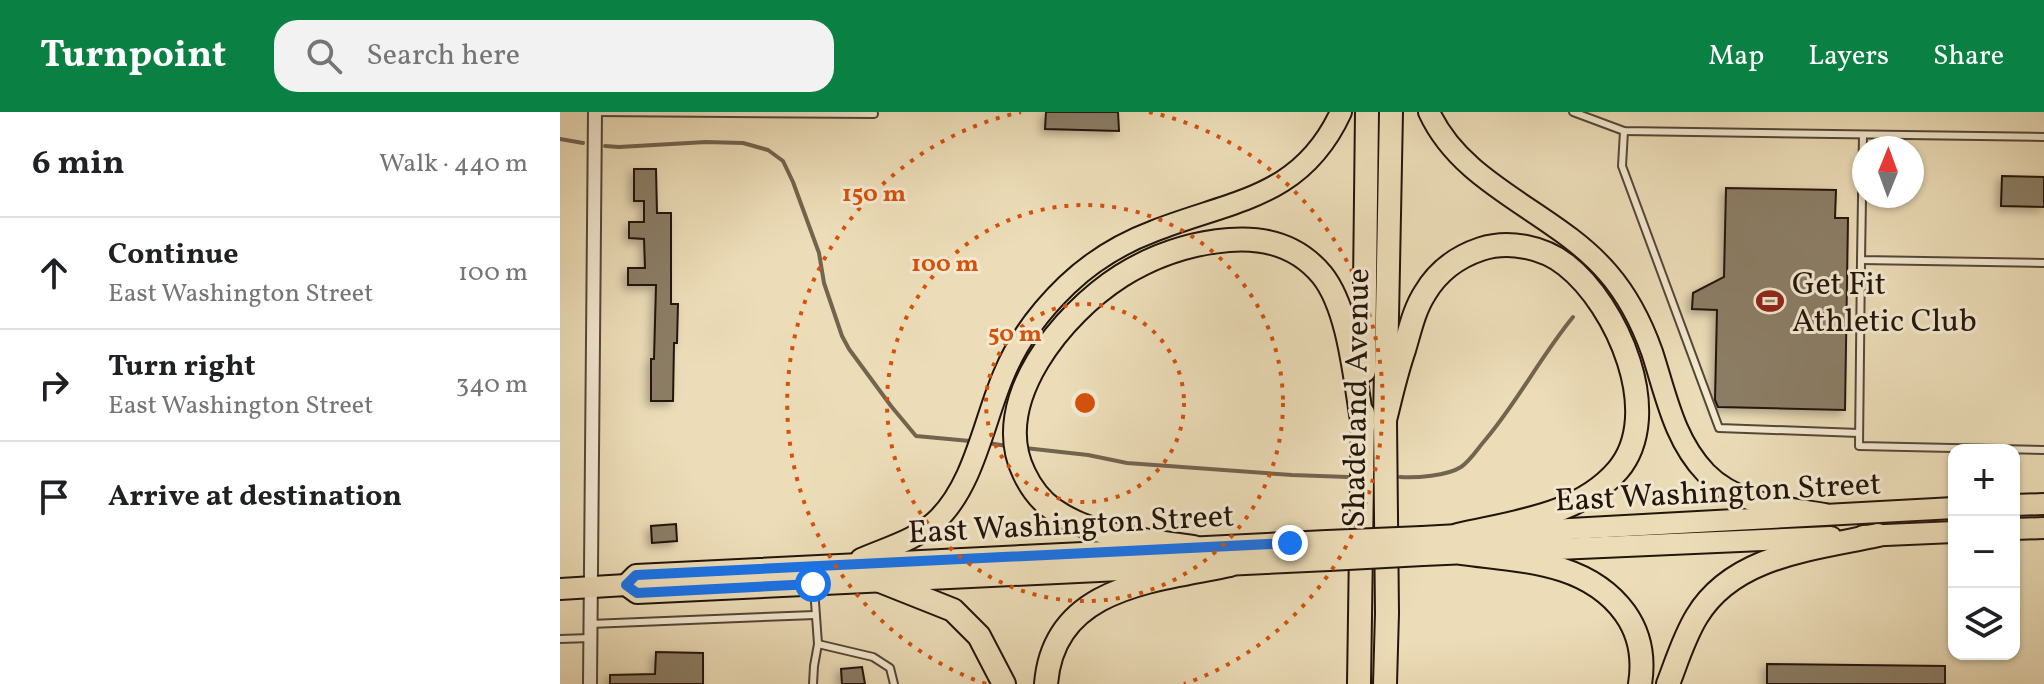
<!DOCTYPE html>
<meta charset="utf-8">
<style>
:root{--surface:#fff;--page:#f2f2f2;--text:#202124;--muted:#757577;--line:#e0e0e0;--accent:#0b8043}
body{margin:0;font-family:Vollkorn,serif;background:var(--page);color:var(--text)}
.controls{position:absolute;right:24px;bottom:24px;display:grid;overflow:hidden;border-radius:16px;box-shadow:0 2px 6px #0004}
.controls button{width:72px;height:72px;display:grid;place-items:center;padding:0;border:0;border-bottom:2px solid var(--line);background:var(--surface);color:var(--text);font:40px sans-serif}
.compass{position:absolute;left:1292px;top:24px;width:72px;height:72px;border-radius:50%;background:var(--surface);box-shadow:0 2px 6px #0004;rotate:1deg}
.stop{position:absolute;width:24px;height:24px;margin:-18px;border:6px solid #1a73e8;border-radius:50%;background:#fff}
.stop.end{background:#1a73e8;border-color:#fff;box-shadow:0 2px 8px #0008}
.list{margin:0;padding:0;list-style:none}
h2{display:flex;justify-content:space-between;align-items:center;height:104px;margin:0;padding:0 32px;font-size:34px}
h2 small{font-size:26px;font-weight:400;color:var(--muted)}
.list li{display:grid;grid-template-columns:52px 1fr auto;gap:24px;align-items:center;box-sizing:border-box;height:112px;padding:0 32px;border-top:2px solid var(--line)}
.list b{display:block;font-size:30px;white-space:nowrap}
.list p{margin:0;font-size:26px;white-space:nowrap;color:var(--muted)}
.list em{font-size:26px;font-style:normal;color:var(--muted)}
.icon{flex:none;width:44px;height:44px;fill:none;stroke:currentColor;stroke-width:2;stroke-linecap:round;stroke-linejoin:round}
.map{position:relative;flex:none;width:1484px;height:572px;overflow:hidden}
header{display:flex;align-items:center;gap:48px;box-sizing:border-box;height:112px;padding:0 40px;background:var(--accent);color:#fff}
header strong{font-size:38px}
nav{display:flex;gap:44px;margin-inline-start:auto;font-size:28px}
.search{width:560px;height:72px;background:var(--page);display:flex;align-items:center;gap:20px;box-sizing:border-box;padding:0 28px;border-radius:24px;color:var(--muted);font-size:30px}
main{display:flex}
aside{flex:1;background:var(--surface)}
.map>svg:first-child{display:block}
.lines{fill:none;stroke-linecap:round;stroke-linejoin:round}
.stream{stroke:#72644f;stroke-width:4}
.building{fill:#8b7d65;stroke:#22150b;stroke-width:2;filter:url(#shadow)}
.service-casing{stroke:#544736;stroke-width:10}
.minor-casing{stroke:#544736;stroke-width:16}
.primary-casing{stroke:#22150b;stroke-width:24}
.motorway-casing{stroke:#22150b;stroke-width:26}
.service{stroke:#f3e9d1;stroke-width:6}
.minor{stroke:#f3e9d1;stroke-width:12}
.primary{stroke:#ecddb8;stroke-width:20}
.motorway{stroke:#ecddb8;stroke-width:22}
.primary-bridge-casing{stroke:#22150b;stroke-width:24;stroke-linecap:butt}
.primary-bridge{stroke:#ecddb8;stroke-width:20}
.route{stroke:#1a73e8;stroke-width:10}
.ring{fill:none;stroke:#d4520c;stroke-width:4;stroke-dasharray:4 8}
.labels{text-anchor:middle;stroke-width:6;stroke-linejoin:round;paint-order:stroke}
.poi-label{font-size:32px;fill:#22150b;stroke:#f3e9d1;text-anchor:start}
.street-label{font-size:32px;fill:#22150b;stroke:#f3e9d1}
.centre{fill:#d4520c;stroke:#f3e9d1;stroke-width:4}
.ring-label{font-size:24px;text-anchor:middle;font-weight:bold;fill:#d4520c;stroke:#f3e9d1;stroke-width:6;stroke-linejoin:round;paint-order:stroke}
</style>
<header>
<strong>Turnpoint</strong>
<div class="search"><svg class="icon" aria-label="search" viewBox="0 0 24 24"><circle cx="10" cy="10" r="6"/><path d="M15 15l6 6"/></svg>Search here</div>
<nav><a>Map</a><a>Layers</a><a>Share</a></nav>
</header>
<main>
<aside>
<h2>6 min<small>Walk · 440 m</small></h2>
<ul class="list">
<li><svg class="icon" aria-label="ahead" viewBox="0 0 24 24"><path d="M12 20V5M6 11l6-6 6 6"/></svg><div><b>Continue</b><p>East Washington Street</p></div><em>100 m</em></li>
<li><svg class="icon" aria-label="right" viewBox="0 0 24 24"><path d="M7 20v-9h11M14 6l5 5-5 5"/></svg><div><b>Turn right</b><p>East Washington Street</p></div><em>340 m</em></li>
<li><svg class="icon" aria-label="arrive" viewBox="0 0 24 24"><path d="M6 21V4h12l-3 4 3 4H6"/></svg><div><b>Arrive at destination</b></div></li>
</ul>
</aside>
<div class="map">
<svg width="1484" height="572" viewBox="0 0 1484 572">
<defs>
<filter id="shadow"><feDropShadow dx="-4" dy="4" stdDeviation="4" flood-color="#0004"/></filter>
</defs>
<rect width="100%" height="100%" fill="#ecddb8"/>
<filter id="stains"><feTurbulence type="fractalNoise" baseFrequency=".0025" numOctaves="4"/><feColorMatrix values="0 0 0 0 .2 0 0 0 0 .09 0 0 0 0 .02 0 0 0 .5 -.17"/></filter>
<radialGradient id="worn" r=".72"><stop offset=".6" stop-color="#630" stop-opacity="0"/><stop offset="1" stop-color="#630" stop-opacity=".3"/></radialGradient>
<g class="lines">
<g class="stream">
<path d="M 0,27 L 23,31"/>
<path d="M 45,34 L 59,35 L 146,30 L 183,31 L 208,38 L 223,49 L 233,70 L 259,141 L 264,171 L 282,224 L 289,237 L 331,294 L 356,324 L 410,329"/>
<path d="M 428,331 L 447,334"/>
<path d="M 465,336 L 528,343 L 567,351 L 732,363 L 788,365"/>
<path d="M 840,365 C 856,366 887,364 901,355 C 911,348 918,336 926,327 C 958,289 981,244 1013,205"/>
</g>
</g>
<g class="building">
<path d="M 486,0 L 558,0 L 559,19 L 485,17 Z"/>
<path d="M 74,57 L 96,57 L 97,101 L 111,101 L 111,192 L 118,192 L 117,231 L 114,231 L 113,289 L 91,289 L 91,247 L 94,247 L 96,173 L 68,173 L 68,156 L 85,156 L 84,127 L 69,126 L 69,110 L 84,110 L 84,89 L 74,89 Z"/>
<path d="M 1442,64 L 1484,65 L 1484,95 L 1441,94 Z"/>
<path d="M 1166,76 L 1276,78 L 1275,106 L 1288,106 L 1285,298 L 1158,295 L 1155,288 L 1157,198 L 1132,197 L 1133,181 L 1164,165 Z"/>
<path d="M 116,412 L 117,429 L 92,431 L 91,414 Z"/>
<path d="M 96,540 L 143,541 L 143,572 L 50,572 L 50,563 L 95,562 Z"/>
<path d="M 1207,552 L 1385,554 L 1385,572 L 1207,572 Z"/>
<path d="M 302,555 L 305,572 L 282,572 L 281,557 Z"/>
</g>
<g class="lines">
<g class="service-casing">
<g id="service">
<path d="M 35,0 L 314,2"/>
<path d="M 1013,0 L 1064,19 L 1484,25"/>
<path d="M 1064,19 L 1062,54 L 1159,316 L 1299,321"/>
<path d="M 1303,23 L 1301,148 L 1484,151"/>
<path d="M 1301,148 L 1299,334 L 1484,338"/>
<path d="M 30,512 L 255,503"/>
<path d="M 0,527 L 30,526"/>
<path d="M 258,532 L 313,545 L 330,556 L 334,572"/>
<path d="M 253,572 L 254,554 L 258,532 L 254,476"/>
</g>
</g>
<g class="minor-casing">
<path id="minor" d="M 30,572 L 35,0"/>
</g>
<g class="primary-casing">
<g id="primary">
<path d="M 869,0 C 904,76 995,99 1048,161 C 1068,184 1082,212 1092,240 C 1106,283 1114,328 1146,361 C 1177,393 1224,395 1265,402"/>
<path d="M 1454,393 L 1484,392"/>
<path d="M 1454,417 L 1484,416"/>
<path d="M 1303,424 L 1394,420"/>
<path d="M 862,425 L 1394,396"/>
<path d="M 863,443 L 1271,425"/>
<path d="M 301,447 C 326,436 356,428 376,409 C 414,374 424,308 444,262 C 458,228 481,198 507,173 C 531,150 562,131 594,119 C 672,88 741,87 781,0"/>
<path d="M 66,473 L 76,463 L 767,429"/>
<path d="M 0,477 L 66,473 L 77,481 L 769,448"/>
</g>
</g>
<g class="motorway-casing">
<g id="motorway">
<path d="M 804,259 L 807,0"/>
<path d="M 825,308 C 831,284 836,261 844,238 C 850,218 854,198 865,181 C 878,159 897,145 921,137 C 949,128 983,135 1006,153 C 1057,193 1105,302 1058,358 C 1019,404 953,410 898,423"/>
<path d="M 634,435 C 588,428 534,426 494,398 C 481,389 471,376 464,361 C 429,289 503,201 561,164 C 593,144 631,131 669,128 C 705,125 738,134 762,163 C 790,198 795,270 803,314"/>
<path d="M 902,441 C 961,449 1027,449 1065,501 C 1080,522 1084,547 1080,572"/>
<path d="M 320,469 L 393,498 L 419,524 L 444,572"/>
<path d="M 486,572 C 494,474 594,469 670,453"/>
<path d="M 799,572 L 803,301"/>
<path d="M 825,572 L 827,501 L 825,308 L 831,0"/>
<path d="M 1108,572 C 1117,549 1124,525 1137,504 C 1174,443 1254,437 1318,423"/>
</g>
</g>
<use href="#service" class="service"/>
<use href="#minor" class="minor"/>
<use href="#primary" class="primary"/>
<use href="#motorway" class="motorway"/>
<g class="primary-bridge-casing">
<g id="primary-bridge">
<path d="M 767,429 L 862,425"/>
<path d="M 769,448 L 863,443"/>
</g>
</g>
<use href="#primary-bridge" class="primary-bridge"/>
</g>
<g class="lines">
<path class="route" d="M 253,472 L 77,481 L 66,473 L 76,463 L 730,431"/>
</g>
<g class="ring">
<circle cx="525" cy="291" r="99"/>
<circle cx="525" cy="291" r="198"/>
<path d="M426 572A298 298 0 0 1 461 0M589 0A298 298 0 0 1 624 572"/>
</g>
<defs>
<g id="stadium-bare" transform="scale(2.16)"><path d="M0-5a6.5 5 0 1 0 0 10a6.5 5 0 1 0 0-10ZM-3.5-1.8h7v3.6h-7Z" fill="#8f2418" stroke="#f3e9d1" stroke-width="2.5" paint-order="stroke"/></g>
</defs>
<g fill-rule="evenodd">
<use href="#stadium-bare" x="1210" y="189"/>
</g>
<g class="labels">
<g class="poi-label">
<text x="1232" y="182">Get Fit<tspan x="1232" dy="37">Athletic Club</tspan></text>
</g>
<g class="street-label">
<text transform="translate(795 286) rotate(-89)" y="11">Shadeland Avenue</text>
<text transform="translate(1158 379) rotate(-3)" y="11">East Washington Street</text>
<text transform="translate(511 411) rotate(-3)" y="11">East Washington Street</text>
</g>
</g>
<circle cx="525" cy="291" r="12" class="centre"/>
<g class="ring-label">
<text x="314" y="89">150 m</text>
<text x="385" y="159">100 m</text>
<text x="455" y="229">50 m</text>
</g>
<rect width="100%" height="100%" filter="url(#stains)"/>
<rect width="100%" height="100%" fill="url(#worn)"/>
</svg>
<div class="controls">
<button>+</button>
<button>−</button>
<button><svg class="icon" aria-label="layers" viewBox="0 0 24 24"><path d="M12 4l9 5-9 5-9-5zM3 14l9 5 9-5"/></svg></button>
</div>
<svg class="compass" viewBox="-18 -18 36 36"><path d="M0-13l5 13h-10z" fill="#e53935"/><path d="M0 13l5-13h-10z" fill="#757577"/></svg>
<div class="stop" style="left:253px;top:472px"></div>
<div class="stop end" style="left:730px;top:431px"></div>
</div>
</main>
